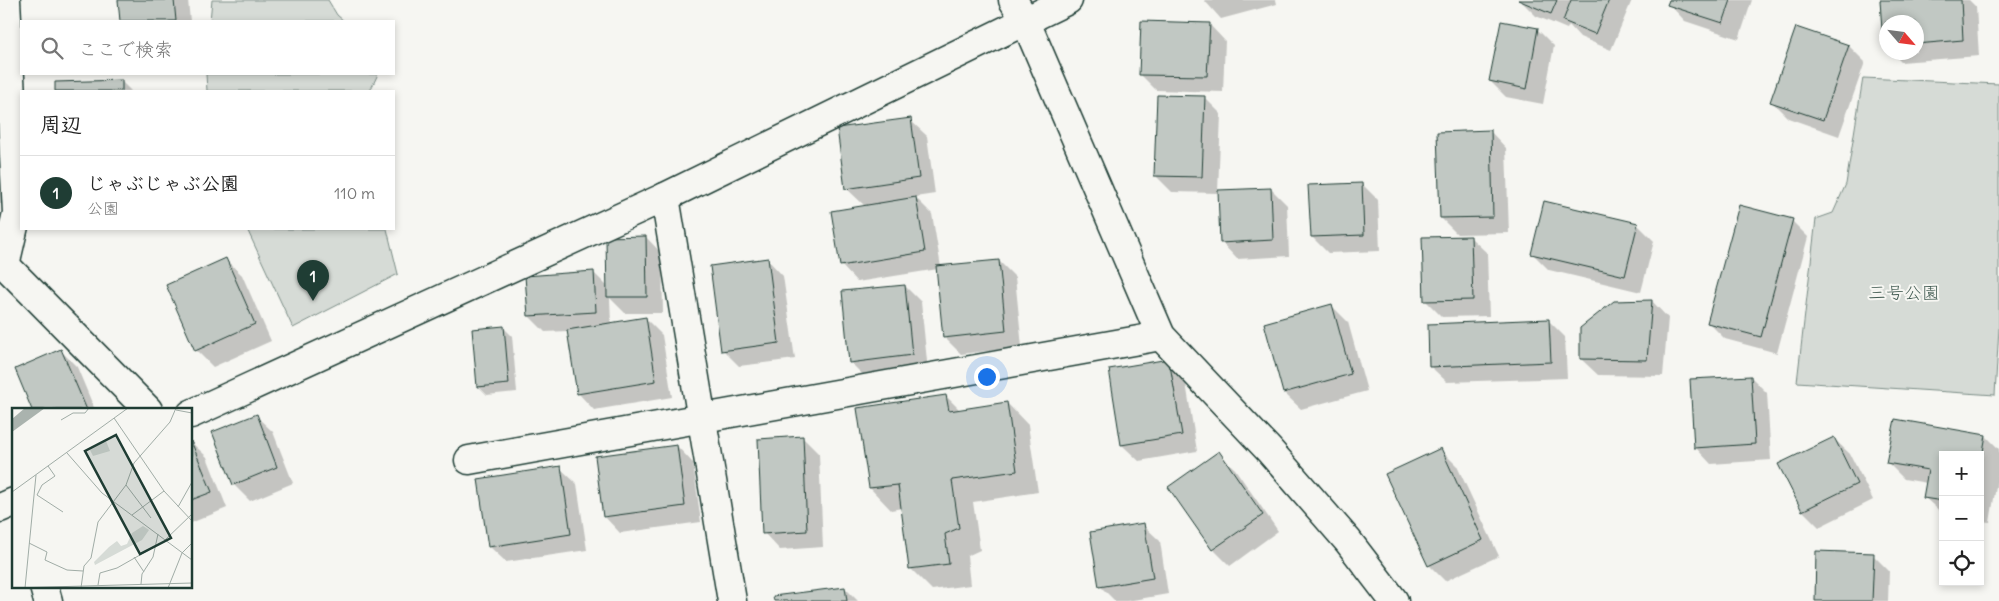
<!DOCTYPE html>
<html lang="ja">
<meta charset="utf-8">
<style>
:root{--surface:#fff;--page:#f6f6f6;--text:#222;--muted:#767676;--line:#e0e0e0;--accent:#1f3d34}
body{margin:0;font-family:Delius,"Klee One",sans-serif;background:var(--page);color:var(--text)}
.controls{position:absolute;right:15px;bottom:15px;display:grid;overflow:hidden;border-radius:0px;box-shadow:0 2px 8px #0003}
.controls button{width:45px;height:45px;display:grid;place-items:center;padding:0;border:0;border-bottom:1px solid var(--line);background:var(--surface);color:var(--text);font:25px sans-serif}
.compass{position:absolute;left:1879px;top:15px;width:45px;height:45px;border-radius:50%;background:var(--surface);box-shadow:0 2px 8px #0003;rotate:118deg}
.you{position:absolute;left:986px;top:376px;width:18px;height:18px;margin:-12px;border:4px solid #fff;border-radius:50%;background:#1a73e8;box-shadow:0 0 0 8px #1a73e833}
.badge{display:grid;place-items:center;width:32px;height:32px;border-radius:50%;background:var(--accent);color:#fff;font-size:16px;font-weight:700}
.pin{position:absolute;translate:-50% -41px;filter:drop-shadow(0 1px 2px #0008)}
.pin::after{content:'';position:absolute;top:26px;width:18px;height:15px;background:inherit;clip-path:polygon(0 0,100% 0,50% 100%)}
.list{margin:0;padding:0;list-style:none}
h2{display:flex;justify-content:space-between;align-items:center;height:65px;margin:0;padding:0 20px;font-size:21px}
h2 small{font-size:16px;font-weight:400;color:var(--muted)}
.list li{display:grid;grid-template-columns:32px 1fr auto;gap:15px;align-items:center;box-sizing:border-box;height:75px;padding:0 20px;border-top:1px solid var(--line)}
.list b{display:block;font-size:19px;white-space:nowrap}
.list p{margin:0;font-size:16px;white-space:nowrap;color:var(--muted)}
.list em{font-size:16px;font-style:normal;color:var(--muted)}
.icon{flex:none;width:28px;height:28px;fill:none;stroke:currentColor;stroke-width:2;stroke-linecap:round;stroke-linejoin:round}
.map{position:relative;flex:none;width:1999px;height:601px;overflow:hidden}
.search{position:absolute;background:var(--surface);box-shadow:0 2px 8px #0003;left:20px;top:20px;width:375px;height:55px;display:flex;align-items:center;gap:12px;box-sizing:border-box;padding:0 18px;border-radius:0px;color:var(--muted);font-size:19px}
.panel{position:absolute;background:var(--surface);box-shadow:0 2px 8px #0003;left:20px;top:90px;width:375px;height:140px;border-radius:0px}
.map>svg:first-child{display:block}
.green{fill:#d6dbd6;stroke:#7a8c85}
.shadow{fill:#0003}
.building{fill:#c1c8c3;stroke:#1f3d34}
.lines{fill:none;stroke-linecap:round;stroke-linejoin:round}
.street-casing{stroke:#1f3d34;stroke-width:31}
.street{stroke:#f6f6f2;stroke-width:28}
.labels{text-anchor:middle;stroke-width:4;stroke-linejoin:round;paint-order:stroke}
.park-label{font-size:18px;fill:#445d54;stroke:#f6f6f2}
.inset-road{fill:none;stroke:#a0aca6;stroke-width:1}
.view{fill:#1f3d34;fill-opacity:0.15;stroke:#1f3d34;stroke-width:2.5}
.inset-edge{fill:none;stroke:#1f3d34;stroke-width:2.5}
</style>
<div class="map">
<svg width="1999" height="601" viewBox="0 0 1999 601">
<rect width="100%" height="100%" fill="#f6f6f2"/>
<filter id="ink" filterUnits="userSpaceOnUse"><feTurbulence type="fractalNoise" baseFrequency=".02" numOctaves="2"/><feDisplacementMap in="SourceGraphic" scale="10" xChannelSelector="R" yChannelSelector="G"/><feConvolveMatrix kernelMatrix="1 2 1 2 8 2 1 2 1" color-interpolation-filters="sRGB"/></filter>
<g filter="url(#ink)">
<g class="green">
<path d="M 212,0 L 328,0 L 337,15 L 344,21 L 210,21 Z"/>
<path d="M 206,74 L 378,74 L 370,91 L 207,91 Z"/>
<path d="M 1863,78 L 1999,84 L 1999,328 L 1995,395 L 1797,382 L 1816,219 L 1833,213 L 1846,184 Z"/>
<path d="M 247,229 L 387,229 L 398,274 L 293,328 Z"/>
</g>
<g class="shadow">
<path d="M 119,0 L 188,0 L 190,21 L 121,21 Z"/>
<path d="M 1204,0 L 1276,0 L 1277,4 L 1221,19 Z"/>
<path d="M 1520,0 L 1632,0 L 1611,50 L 1580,37 L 1569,25 L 1567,29 L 1536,16 Z"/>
<path d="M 1670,0 L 1752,0 L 1739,39 L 1685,21 L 1669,4 Z"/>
<path d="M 1881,0 L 1969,0 L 1976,7 L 1979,56 L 1901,62 L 1891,52 L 1916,52 L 1916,22 L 1886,22 L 1886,48 L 1884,46 Z"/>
<path d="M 1502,23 L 1538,30 L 1554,46 L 1543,104 L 1506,97 L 1490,81 Z"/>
<path d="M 1209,24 L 1225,41 L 1223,92 L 1156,90 L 1140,74 Z"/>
<path d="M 1849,46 L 1865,62 L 1839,136 L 1788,118 L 1772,102 Z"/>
<path d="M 121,81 L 131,91 L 56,91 L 56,84 Z"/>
<path d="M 0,95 L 3,204 L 0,204 Z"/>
<path d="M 1204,97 L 1221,114 L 1218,192 L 1271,189 L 1287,205 L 1289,256 L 1237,259 L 1221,242 L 1219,193 L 1172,192 L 1155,175 Z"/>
<path d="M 910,120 L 927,136 L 935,194 L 915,197 L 932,214 L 941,267 L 999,261 L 1015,277 L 1022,347 L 961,354 L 944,337 L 938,269 L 857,282 L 841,265 L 865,206 L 846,188 Z"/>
<path d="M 1490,131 L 1506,148 L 1509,233 L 1457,234 L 1441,218 Z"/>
<path d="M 1362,184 L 1378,200 L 1380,251 L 1328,253 L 1312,237 Z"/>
<path d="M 1792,221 L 1808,237 L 1777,353 L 1725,339 L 1708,322 Z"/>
<path d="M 1638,225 L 1654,241 L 1641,292 L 1549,270 L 1532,253 Z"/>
<path d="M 646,237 L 662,254 L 663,313 L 625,313 L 610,298 L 611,324 L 646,319 L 662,335 L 672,397 L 594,410 L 578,393 L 568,331 L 545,332 L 529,316 L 593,272 L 608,287 Z"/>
<path d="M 1470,237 L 1487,253 L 1489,316 L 1442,317 L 1426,301 Z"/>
<path d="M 225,259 L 242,275 L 271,341 L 213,367 L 196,350 Z"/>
<path d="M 767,259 L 783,276 L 795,359 L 739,366 L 723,350 Z"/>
<path d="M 905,286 L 921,302 L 928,371 L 866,378 L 850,362 Z"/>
<path d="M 1652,301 L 1668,318 L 1663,376 L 1598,375 L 1581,359 L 1614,302 Z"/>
<path d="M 1332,306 L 1348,322 L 1367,391 L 1301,409 L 1284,393 L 1266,324 Z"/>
<path d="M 1549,321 L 1565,337 L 1567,378 L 1447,382 L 1430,366 Z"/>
<path d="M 503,327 L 512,336 L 517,392 L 487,395 L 478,386 Z"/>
<path d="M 61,351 L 77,367 L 95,410 L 33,410 Z"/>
<path d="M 1169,361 L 1185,377 L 1197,451 L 1139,461 L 1122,445 Z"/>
<path d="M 1751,377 L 1767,393 L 1771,460 L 1711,464 L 1695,447 Z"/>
<path d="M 946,396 L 960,410 L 1007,403 L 1028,425 L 1038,492 L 973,502 L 980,550 L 967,556 L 970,585 L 932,590 L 910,568 L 902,508 L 891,510 L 870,488 Z"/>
<path d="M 256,416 L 273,432 L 293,483 L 250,501 L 234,485 Z"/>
<path d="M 1986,436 L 1999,449 L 1999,469 L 1990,522 L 1980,521 L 1980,455 L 1943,455 L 1943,514 L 1924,497 L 1927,483 L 1904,479 L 1888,463 Z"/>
<path d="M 802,437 L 819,454 L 823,547 L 780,550 L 764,533 Z"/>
<path d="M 1833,438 L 1850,454 L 1873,500 L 1819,527 L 1803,511 Z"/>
<path d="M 191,442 L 207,457 L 227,508 L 191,523 Z"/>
<path d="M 677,446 L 693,463 L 701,522 L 620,533 L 604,516 Z"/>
<path d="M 1440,449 L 1457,466 L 1499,556 L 1445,581 L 1429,565 Z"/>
<path d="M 1218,453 L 1235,469 L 1278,531 L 1230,566 L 1213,549 L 1169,488 Z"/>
<path d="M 560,468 L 577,484 L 587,550 L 506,562 L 489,546 Z"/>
<path d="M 1143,525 L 1160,541 L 1168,594 L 1127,601 L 1115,601 L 1100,586 Z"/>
<path d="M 1873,555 L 1889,571 L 1888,601 L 1816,601 Z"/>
<path d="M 845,588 L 858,601 L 775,601 Z"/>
</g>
<g class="building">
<path d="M 118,0 L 174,0 L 176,21 L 120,21 Z"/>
<path d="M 1518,0 L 1557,0 L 1551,14 Z"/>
<path d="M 1571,0 L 1609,0 L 1595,34 L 1563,21 Z"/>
<path d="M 1669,0 L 1731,0 L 1723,23 L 1667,5 Z"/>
<path d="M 1880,0 L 1961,0 L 1963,40 L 1916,44 L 1916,22 L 1886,22 L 1886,46 L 1883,46 Z"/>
<path d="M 1141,21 L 1210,23 L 1207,76 L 1139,75 Z"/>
<path d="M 1501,21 L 1538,28 L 1527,89 L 1489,81 Z"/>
<path d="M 1796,27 L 1849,45 L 1823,120 L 1770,102 Z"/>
<path d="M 122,80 L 122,91 L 55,91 L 55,82 Z"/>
<path d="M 1157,95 L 1205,96 L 1202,177 L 1154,176 Z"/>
<path d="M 911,118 L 919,178 L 845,189 L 837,128 Z"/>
<path d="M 1491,130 L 1493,217 L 1440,218 L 1437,132 Z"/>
<path d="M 1362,183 L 1364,235 L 1311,237 L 1308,185 Z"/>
<path d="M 1271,188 L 1273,240 L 1220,243 L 1218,190 Z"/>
<path d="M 916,197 L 925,252 L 840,266 L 831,211 Z"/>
<path d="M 1544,201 L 1638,223 L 1625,276 L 1531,254 Z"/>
<path d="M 1739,205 L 1793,219 L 1761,337 L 1707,323 Z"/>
<path d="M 646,236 L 647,297 L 607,297 L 606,237 Z"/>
<path d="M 1471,236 L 1473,300 L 1424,301 L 1422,237 Z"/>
<path d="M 226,258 L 255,324 L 195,351 L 166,285 Z"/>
<path d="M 768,258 L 779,343 L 721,351 L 710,266 Z"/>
<path d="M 999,260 L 1006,331 L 943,338 L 936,266 Z"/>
<path d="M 594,271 L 596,312 L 528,316 L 525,276 Z"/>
<path d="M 905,285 L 912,355 L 849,363 L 842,291 Z"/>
<path d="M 1652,300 L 1647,360 L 1580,359 L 1580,328 L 1614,301 Z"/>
<path d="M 1332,304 L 1351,374 L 1283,393 L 1264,323 Z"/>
<path d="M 646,317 L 656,381 L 577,394 L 567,330 Z"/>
<path d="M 1549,319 L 1551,362 L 1429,367 L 1428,324 Z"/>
<path d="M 504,326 L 509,384 L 477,387 L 472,329 Z"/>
<path d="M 61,349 L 87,410 L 32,410 L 15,369 Z"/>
<path d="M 1169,359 L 1182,435 L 1121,445 L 1109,369 Z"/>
<path d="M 1751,376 L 1755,444 L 1694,448 L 1690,379 Z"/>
<path d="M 946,395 L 949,411 L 1007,402 L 1017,471 L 952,480 L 959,528 L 945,534 L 949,564 L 909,569 L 898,485 L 869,488 L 857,408 Z"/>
<path d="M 257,414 L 277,467 L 233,485 L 212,432 Z"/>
<path d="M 1895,419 L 1986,435 L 1980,468 L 1980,455 L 1943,455 L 1943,501 L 1923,498 L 1928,470 L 1886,463 Z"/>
<path d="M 803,436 L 807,531 L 762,534 L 758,439 Z"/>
<path d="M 1834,437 L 1857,484 L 1802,511 L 1778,464 Z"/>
<path d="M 191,441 L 212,492 L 191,500 Z"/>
<path d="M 677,445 L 685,506 L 603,517 L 595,456 Z"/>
<path d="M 1441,448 L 1483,540 L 1428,566 L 1385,474 Z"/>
<path d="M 1219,451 L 1263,515 L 1212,550 L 1168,487 Z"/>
<path d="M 561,466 L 571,534 L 488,547 L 478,479 Z"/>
<path d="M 1144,523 L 1153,578 L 1099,587 L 1090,532 Z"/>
<path d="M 1816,551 L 1874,553 L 1872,601 L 1815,601 Z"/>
<path d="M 845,587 L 847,601 L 774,601 L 773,596 Z"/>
</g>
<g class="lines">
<g class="street-casing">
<g id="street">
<path d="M 1013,0 L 1025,20 L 1161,336 L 1269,450 L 1348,541 L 1394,601"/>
<path d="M 665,197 L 732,601"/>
<path d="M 0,264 L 5,265 L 148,410"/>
<path d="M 5,265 L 17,213 L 6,0"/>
<path d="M 191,414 L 665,197 L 1068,0"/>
<path d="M 469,460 L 1161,336"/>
<path d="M 0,508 L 14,502"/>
<path d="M 44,587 L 48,601"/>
</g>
</g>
<use href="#street" class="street"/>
</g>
</g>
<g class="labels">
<g class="park-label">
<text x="1904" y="299">三号公園</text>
</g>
</g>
<g transform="translate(12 408)">
<rect width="180" height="180" fill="#f6f6f2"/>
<path d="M 94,33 L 98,43 L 81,48 L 77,40 ZM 131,118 L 137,122 L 130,132 L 83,157 L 82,154 L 97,139 L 105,133 L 109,138 L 115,136 L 120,125 Z" fill="#d6dbd6"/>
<path d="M 13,0 L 33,0 L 0,24 L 0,11 Z" fill="#aab3ae"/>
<path class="inset-road" d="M 164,2 L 180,5M 102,10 L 152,83 L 180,113M 49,12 L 61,5 L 73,5 L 77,0M 55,45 L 90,85 L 180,152M 36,58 L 43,68 L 30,77 L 25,87 L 51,104M 114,77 L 139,110M 0,84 L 116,0M 166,99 L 180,74M 120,107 L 152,83M 153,132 L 180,106M 17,135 L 35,144 L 33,152 L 55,162 L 71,163M 122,149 L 132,164M 129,176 L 130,166 L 141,149 L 146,126M 86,177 L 88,165 L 105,160 L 142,139M 0,180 L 180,175M 13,180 L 24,67M 69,180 L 72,158 L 79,150 L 86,114 L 114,77 L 122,55 L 158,14 L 164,0M 156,180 L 170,145 L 180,135"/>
<path class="view" d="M 104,27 L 159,130 L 128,146 L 73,43 Z"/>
<rect width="180" height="180" class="inset-edge"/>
</g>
</svg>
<div class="controls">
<button>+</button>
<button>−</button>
<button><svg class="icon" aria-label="locate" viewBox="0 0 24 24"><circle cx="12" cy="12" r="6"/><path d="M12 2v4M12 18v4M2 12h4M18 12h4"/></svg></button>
</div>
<svg class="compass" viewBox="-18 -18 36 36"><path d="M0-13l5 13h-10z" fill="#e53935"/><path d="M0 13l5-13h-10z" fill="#767676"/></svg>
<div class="you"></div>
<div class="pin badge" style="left:313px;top:301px">1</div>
<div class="search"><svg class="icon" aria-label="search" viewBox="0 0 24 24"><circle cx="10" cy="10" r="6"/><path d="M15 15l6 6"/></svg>ここで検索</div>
<section class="panel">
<h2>周辺<small></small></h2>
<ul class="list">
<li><span class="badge">1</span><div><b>じゃぶじゃぶ公園</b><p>公園</p></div><em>110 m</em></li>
</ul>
</section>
</div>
